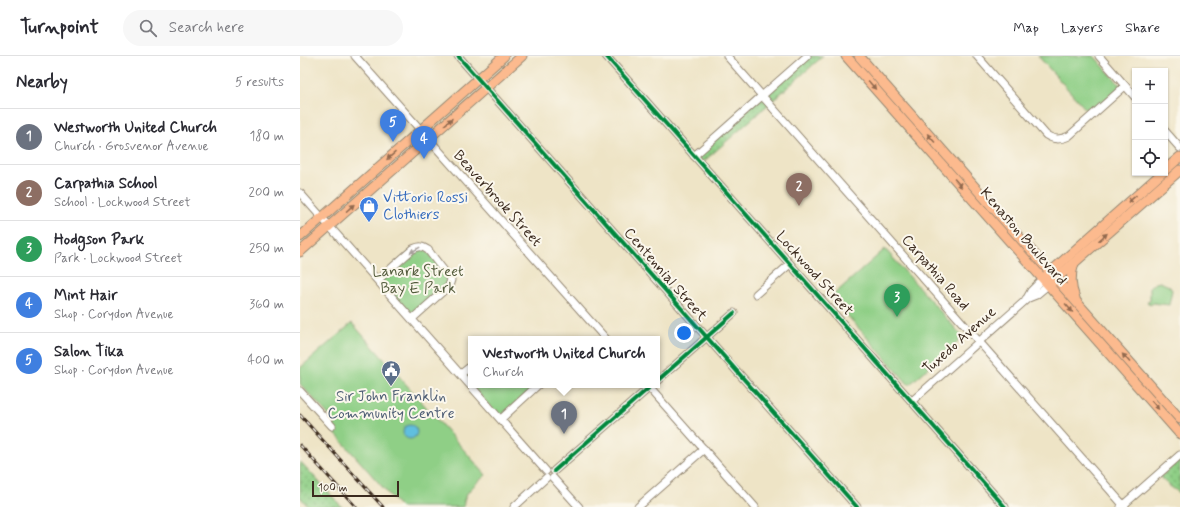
<!DOCTYPE html>
<meta charset="utf-8">
<style>
:root{--surface:#fff;--page:#f7f7f7;--text:#2b2b33;--muted:#7c7c81;--line:#e1e1e2;--accent:#2563eb}
body{margin:0;font-family:Mynerve,sans-serif;background:var(--page);color:var(--text)}
.controls{position:absolute;right:12px;top:12px;display:grid;overflow:hidden;border-radius:0px;box-shadow:0 1px 3px #0004}
.controls button{width:36px;height:36px;display:grid;place-items:center;padding:0;border:0;border-bottom:1px solid var(--line);background:var(--surface);color:var(--text);font:20px sans-serif}
.scale{position:absolute;left:12px;bottom:10px;width:87px;box-sizing:border-box;padding-left:4px;border:2px solid #3b2a1e;border-top:0;font-size:11px;line-height:14px;white-space:nowrap;color:#3b2a1e;-webkit-text-stroke:3px #fbf7ec;paint-order:stroke}
.you{position:absolute;left:384px;top:277px;width:14px;height:14px;margin:-10px;border:3px solid #fff;border-radius:50%;background:#1a73e8;box-shadow:0 0 0 6px #1a73e833}
.badge{display:grid;place-items:center;width:26px;height:26px;border-radius:50%;background:var(--accent);color:#fff;font-size:13px;font-weight:700}
.pin{position:absolute;translate:-50% -33px;filter:drop-shadow(0 1px 2px #0008)}
.pin::after{content:'';position:absolute;top:21px;width:14px;height:12px;background:inherit;clip-path:polygon(0 0,100% 0,50% 100%)}
.popup{position:absolute;left:168px;top:280px;width:192px;height:52px;box-sizing:border-box;display:grid;place-content:center;border-radius:0px;background:var(--surface);filter:drop-shadow(0 1px 3px #0005);font-size:13px;white-space:nowrap;color:var(--muted)}
.popup b{font-size:15px;color:var(--text)}
.popup::after{content:'';position:absolute;left:50%;top:100%;margin-left:-8px;border:8px solid transparent;border-top-color:var(--surface)}
.list{margin:0;padding:0;list-style:none}
h2{display:flex;justify-content:space-between;align-items:center;height:52px;margin:0;padding:0 16px;font-size:17px}
h2 small{font-size:13px;font-weight:400;color:var(--muted)}
.list li{display:grid;grid-template-columns:26px 1fr auto;gap:12px;align-items:center;box-sizing:border-box;height:56px;padding:0 16px;border-top:1px solid var(--line)}
.list b{display:block;font-size:15px;white-space:nowrap}
.list p{margin:0;font-size:13px;white-space:nowrap;color:var(--muted)}
.list em{font-size:13px;font-style:normal;color:var(--muted)}
.icon{flex:none;width:22px;height:22px;fill:none;stroke:currentColor;stroke-width:2;stroke-linecap:round;stroke-linejoin:round}
.map{position:relative;flex:none;width:880px;height:451px;overflow:hidden}
header{display:flex;align-items:center;gap:24px;box-sizing:border-box;height:56px;padding:0 20px;background:var(--surface);border-bottom:1px solid var(--line)}
header strong{font-size:19px}
nav{display:flex;gap:22px;margin-inline-start:auto;font-size:14px}
.search{width:280px;height:36px;background:var(--page);display:flex;align-items:center;gap:10px;box-sizing:border-box;padding:0 14px;border-radius:22px;color:var(--muted);font-size:15px}
main{display:flex}
aside{flex:1;background:var(--surface)}
.map>svg:first-child{display:block}
.grass{fill:url(#grass-dots);stroke:#657c52}
.park{fill:#8fcf86;stroke:#657c52}
.water{fill:#61bfdf;stroke:#4e747e}
.lines{fill:none;stroke-linecap:round;stroke-linejoin:round}
.minor-casing{stroke:#948772;stroke-width:9}
.major-casing{stroke:#948772;stroke-width:11}
.minor{stroke:#fff;stroke-width:7}
.major{stroke:#fcba8e;stroke-width:9}
.rail-casing{stroke:#3b2a1e;stroke-width:3}
.rail{stroke:#fbf7ec;stroke-width:1.5;stroke-dasharray:4.5;stroke-linecap:butt}
.cycleway-casing{stroke:#fbf7ec;stroke-width:6}
.cycleway{stroke:#00873e;stroke-width:4}
.oneway{fill:#926b50}
.oneway2{fill:#a79f9a}
.labels{text-anchor:middle;stroke-width:4;stroke-linejoin:round;paint-order:stroke}
.shop-label{font-size:15px;fill:#366cbe;stroke:#fbf7ec;text-anchor:start}
.street-label{font-size:15px;fill:#3b2a1e;stroke:#fbf7ec}
.park-label{font-size:15px;fill:#545c3d;stroke:#fbf7ec}
.service-label{font-size:15px;fill:#4e5e75;stroke:#fbf7ec}
</style>
<header>
<strong>Turnpoint</strong>
<div class="search"><svg class="icon" aria-label="search" viewBox="0 0 24 24"><circle cx="10" cy="10" r="6"/><path d="M15 15l6 6"/></svg>Search here</div>
<nav><a>Map</a><a>Layers</a><a>Share</a></nav>
</header>
<main>
<aside>
<h2>Nearby<small>5 results</small></h2>
<ul class="list">
<li><span class="badge" style="background:#6b7280">1</span><div><b>Westworth United Church</b><p>Church · Grosvenor Avenue</p></div><em>180 m</em></li>
<li><span class="badge" style="background:#8d6e63">2</span><div><b>Carpathia School</b><p>School · Lockwood Street</p></div><em>200 m</em></li>
<li><span class="badge" style="background:#2e9e5b">3</span><div><b>Hodgson Park</b><p>Park · Lockwood Street</p></div><em>250 m</em></li>
<li><span class="badge" style="background:#3f7fe0">4</span><div><b>Mint Hair</b><p>Shop · Corydon Avenue</p></div><em>360 m</em></li>
<li><span class="badge" style="background:#3f7fe0">5</span><div><b>Salon Tika</b><p>Shop · Corydon Avenue</p></div><em>400 m</em></li>
</ul>
</aside>
<div class="map">
<svg width="880" height="451" viewBox="0 0 880 451">
<defs>
<pattern id="grass-dots" width="8" height="8" patternUnits="userSpaceOnUse"><rect width="8" height="8" fill="#8fcf86"/><path d="M2 2h.1M6 6h.1" fill="none" stroke="#76a86d" stroke-width="1.8" stroke-linecap="round"/></pattern>
</defs>
<rect width="100%" height="100%" fill="#fbf7ec"/>
<filter id="ink" filterUnits="userSpaceOnUse"><feTurbulence type="fractalNoise" baseFrequency=".025" numOctaves="2"/><feDisplacementMap in="SourceGraphic" scale="8" xChannelSelector="R" yChannelSelector="G"/><feConvolveMatrix kernelMatrix="1 2 1 2 8 2 1 2 1" color-interpolation-filters="sRGB"/></filter>
<filter id="wash" filterUnits="userSpaceOnUse"><feTurbulence type="fractalNoise" baseFrequency=".012" numOctaves="4" result="noise"/><feDisplacementMap in="SourceGraphic" scale="16" xChannelSelector="R" yChannelSelector="G"/><feGaussianBlur stdDeviation="0.9" result="paint"/><feColorMatrix in="noise" values="0 0 0 0 0 0 0 0 0 0 0 0 0 0 0 0 0 1.4 0 .05"/><feComposite in="paint" operator="in"/></filter>
<g filter="url(#wash)">
<rect width="100%" height="100%" fill="#eee4c6"/>
<g class="grass">
<path d="M 507,0 L 523,0 L 401,108 L 394,100 Z"/>
<path d="M 880,402 L 880,437 C 873,432 864,428 861,420 Z"/>
<path d="M 0,405 L 42,451 L 9,451 L 0,441 Z"/>
</g>
<g class="park">
<path d="M 738,0 L 794,0 L 821,30 L 790,58 Z"/>
<path d="M 123,190 L 151,224 L 112,263 L 78,224 L 113,193 Z"/>
<path d="M 585,193 L 663,281 L 609,329 L 531,241 Z"/>
<path d="M 860,226 L 869,230 L 872,234 L 869,249 L 853,247 L 851,249 L 847,246 L 850,244 L 850,230 L 856,227 Z"/>
<path d="M 52,267 L 186,419 C 177,427 161,438 164,451 L 100,451 L 32,374 L 36,367 L 0,328 L 0,312 Z"/>
<path d="M 171,310 L 171,329 L 238,329 L 201,363 L 161,318 Z"/>
</g>
<circle class="water" cx="110" cy="376" r="7"/>
</g>
<g filter="url(#ink)">
<g class="lines">
<g class="minor-casing">
<g id="minor">
<path d="M 55,0 L 306,283"/>
<path d="M 158,0 L 557,451"/>
<path d="M 306,0 L 705,451"/>
<path d="M 427,0 L 825,451"/>
<path d="M 677,0 L 746,79 C 754,84 760,84 769,80 L 825,30"/>
<path d="M 799,0 L 835,41"/>
<path d="M 865,75 L 880,92"/>
<path d="M 394,100 L 507,0"/>
<path d="M 0,137 L 246,415"/>
<path d="M 78,224 L 113,193 C 120,190 122,190 128,194 L 151,224 L 149,230 L 112,263"/>
<path d="M 456,238 L 490,208"/>
<path d="M 726,243 L 736,239 L 748,229"/>
<path d="M 161,318 L 171,310"/>
<path d="M 357,325 L 434,257"/>
<path d="M 347,329 L 455,451"/>
<path d="M 0,335 L 32,370"/>
<path d="M 612,345 L 726,244 L 731,235 L 743,223"/>
<path d="M 201,363 L 238,329"/>
<path d="M 254,415 L 351,330"/>
<path d="M 253,422 L 279,451"/>
<path d="M 214,451 L 246,422"/>
<path d="M 338,451 L 404,393"/>
<path d="M 821,451 L 880,399"/>
</g>
</g>
<g class="major-casing">
<g id="major">
<path d="M 546,0 L 880,378"/>
<path d="M 559,0 L 880,363"/>
<path d="M 865,114 L 880,101"/>
<path d="M 0,181 L 204,0"/>
<path d="M 0,196 L 222,0"/>
<path d="M 774,207 C 770,219 770,230 775,242"/>
<path d="M 746,220 L 862,117"/>
<path d="M 751,227 L 880,114"/>
</g>
</g>
<use href="#minor" class="minor"/>
<use href="#major" class="major"/>
<g class="rail-casing">
<g id="rail">
<path d="M 0,359 L 83,451"/>
<path d="M 0,389 L 56,451"/>
</g>
</g>
<use href="#rail" class="rail"/>
<g class="cycleway-casing">
<g id="cycleway">
<path d="M 158,0 L 557,451"/>
<path d="M 306,0 L 705,451"/>
<path d="M 357,325 L 434,257"/>
<path d="M 254,415 L 352,329"/>
</g>
</g>
<use href="#cycleway" class="cycleway"/>
</g>
<defs><path id="oneway-solid" d="M-6-.8H1V-3.2L6.5 0L1 3.2V.8H-6Z"/></defs>
<g class="oneway">
<use href="#oneway-solid" transform="translate(572 29) rotate(49)"/>
<use href="#oneway-solid" transform="translate(148 66) rotate(-41)"/>
<use href="#oneway-solid" transform="translate(631 82) rotate(-131)"/>
<use href="#oneway-solid" transform="translate(91 100) rotate(139)"/>
<use href="#oneway-solid" transform="translate(658 127) rotate(49)"/>
<use href="#oneway-solid" transform="translate(832 143) rotate(139)"/>
<use href="#oneway-solid" transform="translate(50 152) rotate(-42)"/>
<use href="#oneway-solid" transform="translate(803 181) rotate(-41)"/>
<use href="#oneway-solid" transform="translate(769 252) rotate(49)"/>
<use href="#oneway-solid" transform="translate(826 302) rotate(-132)"/>
<use href="#oneway-solid" transform="translate(855 349) rotate(49)"/>
</g>
<use class="oneway2" href="#oneway-solid" transform="translate(115 194) rotate(151)"/>
</g>
<defs>
<g id="shop-pin" transform="scale(1)"><path d="M0 17L-7.5 6A9.5 9.5 0 1 1 7.5 6Z" fill="#3f7fe0" stroke="#fbf7ec"/><path d="M-5-2.5h2.3a2.7 3.5 0 0 1 5.4 0H5L5.5 6h-11ZM-1.5-2.5h3a1.5 2.3 0 0 0-3 0Z" fill="#fff"/></g>
<g id="civic-pin" transform="scale(1)"><path d="M0 17L-7.5 6A9.5 9.5 0 1 1 7.5 6Z" fill="#5c6f8a" stroke="#fbf7ec"/><path d="M-.6-6.5H3V-4.5H.6V-3L4-1V1h2V6H-6V1h2V-1L-.6-3ZM-1.2 2.5V6h2.4V2.5Z" fill="#fff"/></g>
</defs>
<g fill-rule="evenodd">
<use href="#shop-pin" x="69" y="150"/>
<use href="#civic-pin" x="91" y="314"/>
</g>
<g class="labels">
<g class="shop-label">
<text x="83" y="146">Vittorio Rossi<tspan x="83" dy="17">Clothiers</tspan></text>
</g>
<g class="street-label">
<text transform="translate(198 142) rotate(48)" y="5">Beaverbrook Street</text>
<text transform="translate(724 180) rotate(49)" y="5">Kenaston Boulevard</text>
<text transform="translate(636 216) rotate(49)" y="5">Carpathia Road</text>
<text transform="translate(515 217) rotate(48)" y="5">Lockwood Street</text>
<text transform="translate(366 218) rotate(49)" y="5">Centennial Street</text>
<text transform="translate(659 284) rotate(-42)" y="5">Tuxedo Avenue</text>
</g>
<g class="park-label">
<text x="118" y="220">Lanark Street<tspan x="118" dy="17">Bay E Park</tspan></text>
</g>
<g class="service-label">
<text x="91" y="345">Sir John Franklin<tspan x="91" dy="17">Community Centre</tspan></text>
</g>
</g>
</svg>
<div class="controls">
<button>+</button>
<button>−</button>
<button><svg class="icon" aria-label="locate" viewBox="0 0 24 24"><circle cx="12" cy="12" r="6"/><path d="M12 2v4M12 18v4M2 12h4M18 12h4"/></svg></button>
</div>
<div class="scale">100 m</div>
<div class="you"></div>
<div class="pin badge" style="left:264px;top:378px;background:#6b7280">1</div>
<div class="popup"><b>Westworth United Church</b>Church</div>
<div class="pin badge" style="left:499px;top:150px;background:#8d6e63">2</div>
<div class="pin badge" style="left:597px;top:261px;background:#2e9e5b">3</div>
<div class="pin badge" style="left:124px;top:103px;background:#3f7fe0">4</div>
<div class="pin badge" style="left:93px;top:86px;background:#3f7fe0">5</div>
</div>
</main>
